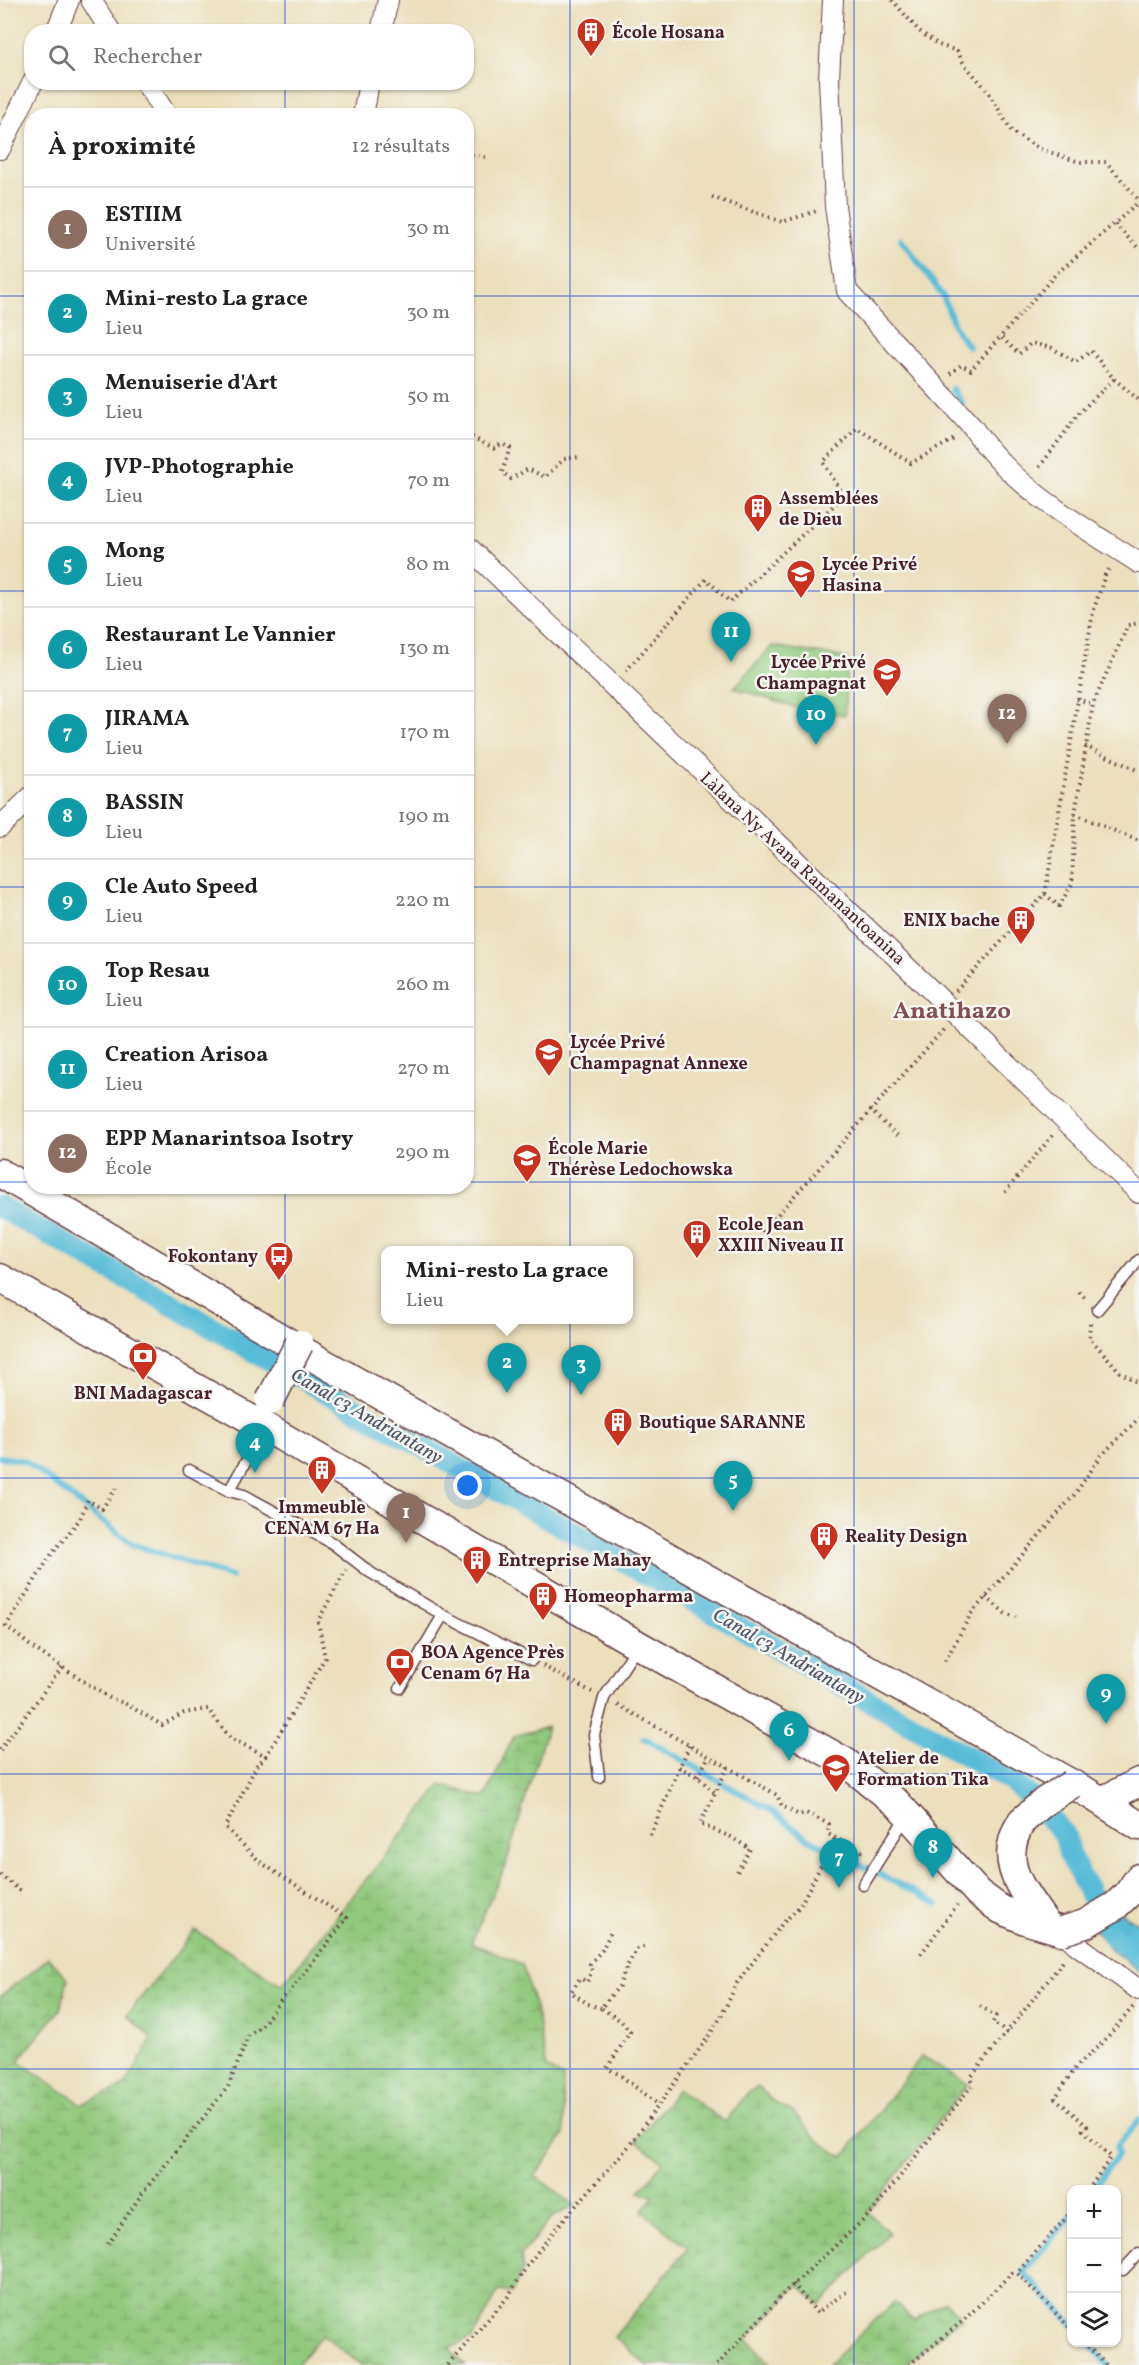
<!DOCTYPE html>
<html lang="fr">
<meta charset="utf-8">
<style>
:root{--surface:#fff;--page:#f2f2f2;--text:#222;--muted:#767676;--line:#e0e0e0;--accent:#d93025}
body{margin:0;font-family:Vollkorn,serif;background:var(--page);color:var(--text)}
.controls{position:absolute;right:18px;bottom:18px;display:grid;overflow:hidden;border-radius:12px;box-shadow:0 2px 4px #0004}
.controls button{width:54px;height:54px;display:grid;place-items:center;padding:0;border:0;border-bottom:2px solid var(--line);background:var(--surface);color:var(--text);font:30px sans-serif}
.you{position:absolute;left:468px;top:1486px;width:21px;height:21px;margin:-15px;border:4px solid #fff;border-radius:50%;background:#1a73e8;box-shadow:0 0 0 9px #1a73e833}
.badge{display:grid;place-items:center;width:39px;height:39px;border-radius:50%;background:var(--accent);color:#fff;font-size:20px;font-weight:700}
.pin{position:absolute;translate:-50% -50px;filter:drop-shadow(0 2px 3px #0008)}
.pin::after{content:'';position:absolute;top:32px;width:21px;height:18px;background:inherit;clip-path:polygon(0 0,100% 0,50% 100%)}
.popup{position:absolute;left:381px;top:1246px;width:252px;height:78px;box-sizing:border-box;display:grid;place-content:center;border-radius:12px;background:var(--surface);filter:drop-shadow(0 2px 4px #0005);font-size:20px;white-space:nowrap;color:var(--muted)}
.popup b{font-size:22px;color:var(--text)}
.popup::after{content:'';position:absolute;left:50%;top:100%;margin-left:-12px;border:12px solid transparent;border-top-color:var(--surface)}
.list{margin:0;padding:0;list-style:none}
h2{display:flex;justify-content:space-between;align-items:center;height:78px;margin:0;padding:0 24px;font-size:26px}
h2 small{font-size:20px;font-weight:400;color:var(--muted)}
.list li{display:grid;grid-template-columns:39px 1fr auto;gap:18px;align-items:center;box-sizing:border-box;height:84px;padding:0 24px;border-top:2px solid var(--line)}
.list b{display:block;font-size:22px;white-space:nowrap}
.list p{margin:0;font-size:20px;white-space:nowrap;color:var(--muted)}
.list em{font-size:20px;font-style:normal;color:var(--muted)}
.icon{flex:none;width:33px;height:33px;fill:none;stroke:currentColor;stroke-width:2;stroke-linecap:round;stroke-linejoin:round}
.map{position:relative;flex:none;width:1139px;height:2365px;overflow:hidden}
.search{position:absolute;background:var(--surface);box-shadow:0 2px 4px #0004;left:24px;top:24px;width:450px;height:66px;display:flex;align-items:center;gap:15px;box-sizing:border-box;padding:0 21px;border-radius:24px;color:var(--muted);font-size:22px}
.panel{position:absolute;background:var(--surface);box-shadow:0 2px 4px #0004;left:24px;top:108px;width:450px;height:1086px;border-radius:24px}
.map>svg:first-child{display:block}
.wetland{fill:url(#wetland-marsh);stroke:#6d7454;stroke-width:1.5}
.park{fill:#90c97c;stroke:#6d7454;stroke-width:1.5}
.water{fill:url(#water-ripples);stroke:#526e82;stroke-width:1.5}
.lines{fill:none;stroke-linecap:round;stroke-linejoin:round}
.stream{stroke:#59bcd8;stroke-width:6}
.canal{stroke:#59bcd8;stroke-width:22}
.lane-casing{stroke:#623c41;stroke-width:13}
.street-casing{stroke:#623c41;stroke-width:22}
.secondary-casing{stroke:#623c41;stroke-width:31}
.path{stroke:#623c41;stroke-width:4;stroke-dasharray:1.5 4.5;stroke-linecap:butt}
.lane{stroke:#fff;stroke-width:10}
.street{stroke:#fff;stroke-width:20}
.secondary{stroke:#fff;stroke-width:28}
.secondary-bridge-casing{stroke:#623c41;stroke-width:31;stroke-linecap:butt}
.secondary-bridge{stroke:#fff;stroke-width:28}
.grid{fill:none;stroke:#1d4ed8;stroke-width:1.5;stroke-opacity:0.55}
.labels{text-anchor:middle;stroke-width:5;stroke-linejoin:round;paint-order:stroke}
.poi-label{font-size:18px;font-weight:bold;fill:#4a1f2b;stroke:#f6f6f2;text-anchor:start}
.street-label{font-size:18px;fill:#4a1f2b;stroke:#f6f6f2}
.water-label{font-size:20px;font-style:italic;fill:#4f5668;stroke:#f6f6f2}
.district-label{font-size:24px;font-weight:bold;fill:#825053;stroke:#f6f6f2}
</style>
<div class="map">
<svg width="1139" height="2365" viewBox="0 0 1139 2365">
<defs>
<pattern id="wetland-marsh" width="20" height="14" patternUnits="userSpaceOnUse" patternTransform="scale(1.5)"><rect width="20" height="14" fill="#90c97c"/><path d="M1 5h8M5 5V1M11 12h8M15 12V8" fill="none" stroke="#7eac6b"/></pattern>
<pattern id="water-ripples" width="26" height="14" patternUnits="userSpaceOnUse" patternTransform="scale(1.5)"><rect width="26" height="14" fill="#59bcd8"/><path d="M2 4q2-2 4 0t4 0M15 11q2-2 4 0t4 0" fill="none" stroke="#4c98af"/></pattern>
</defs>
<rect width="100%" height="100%" fill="#f6f6f2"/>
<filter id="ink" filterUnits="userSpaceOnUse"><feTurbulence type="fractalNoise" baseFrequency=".0167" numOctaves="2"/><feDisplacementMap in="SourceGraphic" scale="12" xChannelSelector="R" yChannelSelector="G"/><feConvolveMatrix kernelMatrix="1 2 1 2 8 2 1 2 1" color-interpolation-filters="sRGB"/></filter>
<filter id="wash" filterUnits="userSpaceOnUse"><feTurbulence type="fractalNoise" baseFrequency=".008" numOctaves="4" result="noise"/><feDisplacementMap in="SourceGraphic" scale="24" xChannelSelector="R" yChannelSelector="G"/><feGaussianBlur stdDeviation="1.35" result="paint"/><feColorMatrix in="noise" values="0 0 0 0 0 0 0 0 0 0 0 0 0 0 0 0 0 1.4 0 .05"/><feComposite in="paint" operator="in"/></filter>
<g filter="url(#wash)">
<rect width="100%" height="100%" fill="#ebdfbc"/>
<g class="wetland">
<path d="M 547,1727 L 506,1864 L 471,1943 L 522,1964 L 536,2011 L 547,2068 L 563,2078 L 564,2136 L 535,2176 L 575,2205 L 551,2218 L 521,2255 L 523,2270 L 512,2293 L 499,2291 L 473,2338 L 449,2348 L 465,2365 L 361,2365 L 322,2334 L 297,2365 L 0,2365 L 0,1997 C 15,1982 34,1974 48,1957 L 68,1979 L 60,2010 L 18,2061 L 82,2104 L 125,2086 L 152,2038 L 127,2015 L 195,1930 L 282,1985 L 441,1785 L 485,1797 L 514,1736 Z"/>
<path d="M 922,2056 L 968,2084 L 868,2212 L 889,2233 L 820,2305 L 798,2285 L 747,2339 L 772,2365 L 646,2365 L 614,2337 L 688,2248 L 642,2211 L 654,2196 L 639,2192 L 663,2162 L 636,2141 L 678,2089 L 725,2122 L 748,2092 L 758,2087 L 775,2103 L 793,2112 L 819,2141 L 843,2157 Z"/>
<path d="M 945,2301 L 961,2318 L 905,2365 L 828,2365 L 894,2302 L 914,2320 Z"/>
</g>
<path class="park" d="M 772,646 L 847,658 L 845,715 L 797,708 L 734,688 Z"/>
<path class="water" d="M 1116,1910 L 1139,1924 L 1139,1971 L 1113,1951 L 1087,1922 Z"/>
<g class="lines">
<g class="stream">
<path d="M 901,239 L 943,296 L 956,330 L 969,347"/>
<path d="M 952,389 L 962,403"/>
<path d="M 0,1457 L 25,1461 L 132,1544 L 231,1577"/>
<path d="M 644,1738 L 772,1811 L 807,1838 L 938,1904"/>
<path d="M 1092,2190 L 1118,2154 L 1116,2147 L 1139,2120"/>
<path d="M 1072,2215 L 1023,2272 L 1072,2324"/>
<path d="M 1088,2342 L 1108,2365"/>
</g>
<path class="canal" d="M 0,1207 L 1011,1781 L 1027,1794 L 1065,1835 L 1069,1854 L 1111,1934 L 1139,1955"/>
</g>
</g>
<g filter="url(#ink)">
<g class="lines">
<g class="lane-casing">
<g id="lane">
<path d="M 1097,1310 L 1139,1260"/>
<path d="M 189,1470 L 229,1491 L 244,1495 L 332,1543 L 371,1573 L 443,1615 L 532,1660"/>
<path d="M 229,1491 L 264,1430"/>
<path d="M 400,1688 L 443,1615"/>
<path d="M 599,1777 L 594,1735 L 604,1698 L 638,1645"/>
<path d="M 863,1885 L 906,1817"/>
<path d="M 1123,2270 L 1139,2253"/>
</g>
</g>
<g class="street-casing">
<g id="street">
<path d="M 91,0 L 111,32"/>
<path d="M 833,0 L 829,79 L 835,206 L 847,291 L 973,428 C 1012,487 1080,525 1139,563"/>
<path d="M 56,32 L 69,0"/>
<path d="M 381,32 L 388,0"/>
<path d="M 145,82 L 167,116"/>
<path d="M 363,116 L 369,82"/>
<path d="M 0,149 L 33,82"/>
<path d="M 466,545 C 690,761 918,974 1139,1193"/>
<path d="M 0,827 L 32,796"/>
<path d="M 1056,1925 L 1076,1944 L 1139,1990"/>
</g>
</g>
<g class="secondary-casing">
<g id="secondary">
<path d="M 0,1173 L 320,1361 L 1102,1801"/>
<path d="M 0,1278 L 279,1435 L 638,1645 L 845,1762 L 898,1804 L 978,1893 L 1000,1909 L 1025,1920 L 1062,1931"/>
<path d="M 1085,1791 L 1139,1826"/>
<path d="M 1102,1801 L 1139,1782"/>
<path d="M 1022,1821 C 995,1863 1024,1891 1047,1926"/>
<path d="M 1115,1906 L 1128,1894 L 1139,1878"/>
</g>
</g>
<g class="path">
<path d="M 892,0 L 919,31 L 939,45 L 957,51 L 964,64 L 988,91 L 1012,132 L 1040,149 L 1067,158 L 1080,162 L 1106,162 L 1139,200"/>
<path d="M 466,154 L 485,157"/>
<path d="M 712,197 L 782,222 L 817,211"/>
<path d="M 1115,224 L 1139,249"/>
<path d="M 1002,338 L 1019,354 L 1031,343 L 1052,348 L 1076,362 L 1091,351 L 1114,379 L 1080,412 L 1038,469"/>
<path d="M 950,374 L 961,365 L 971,370 L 1055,275 L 1139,202"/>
<path d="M 1114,379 L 1139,400"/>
<path d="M 472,437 L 494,448 L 502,444 L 510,448 L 502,472 L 511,479 L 528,469 L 545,477 L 564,459 L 580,457"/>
<path d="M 626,671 L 706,579 L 730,602 L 844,496 L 823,462 L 857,428 L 911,463 L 956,438"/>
<path d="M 1077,699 L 1093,704"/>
<path d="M 1085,746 L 1139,771"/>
<path d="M 1075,814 L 1139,841"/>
<path d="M 1045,894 L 1059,906 L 1072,884 L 1075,814 L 1093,704 L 1128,625 L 1139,623"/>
<path d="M 956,991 L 1045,894 L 1093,612 L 1105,575 L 1111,566"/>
<path d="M 870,1110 L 899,1137"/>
<path d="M 1005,1192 L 1053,1135"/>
<path d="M 762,1232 L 945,1028"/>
<path d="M 1079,1292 L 1087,1300"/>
<path d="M 1090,1323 L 1089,1337 L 1120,1372 L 1139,1383"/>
<path d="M 116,1488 L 102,1509 L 88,1500 L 80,1519 L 51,1555 L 6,1626 L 33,1648 L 111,1699 L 124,1703 L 162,1725 L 184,1713 L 208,1709 L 230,1738 L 266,1756 L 325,1658 L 318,1621 L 346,1570"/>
<path d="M 986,1597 L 1005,1613 L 1016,1617"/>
<path d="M 945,1661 L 971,1614 L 1075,1494 L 1101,1456 L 1139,1418"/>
<path d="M 543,1666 L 592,1692"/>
<path d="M 618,1705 L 777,1795 L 782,1806 L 799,1815 L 806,1813 L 829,1824 L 828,1834 L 865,1853"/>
<path d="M 0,1750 L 63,1666"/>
<path d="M 266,1756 L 257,1765 L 225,1827 L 260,1862 L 347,1918 L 289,1993"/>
<path d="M 679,1767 L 698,1777 L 715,1793"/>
<path d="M 728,1767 L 700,1824 L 731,1837 L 750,1849 L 737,1872"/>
<path d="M 698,1777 L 709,1756"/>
<path d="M 650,1835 L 690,1744"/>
<path d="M 0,1875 L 21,1891"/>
<path d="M 644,1947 L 637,1949 L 627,1966 L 619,1986 L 601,2008 L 621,2021 L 630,2032 L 607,2068 L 620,2075 L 659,2105"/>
<path d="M 921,1954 L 957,1905"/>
<path d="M 980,2006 L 996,2016 L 993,2022 L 1007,2033"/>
<path d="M 601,2008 L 588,2004 L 571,1992 L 580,1978 L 587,1982 L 592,1971 L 590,1964 L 602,1950 L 611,1932"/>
<path d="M 1088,2190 L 1111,2157 L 1083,2130 L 1087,2126 L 1055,2098 L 1076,2067 L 1104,2041 L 1133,2007"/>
<path d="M 1072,2211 L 1017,2273 L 1072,2330"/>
<path d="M 108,2244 L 141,2195 L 228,2087 L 249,2035 L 261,2027 L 287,1992"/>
<path d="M 793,2284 L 817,2313 L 849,2290"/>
<path d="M 1084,2342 L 1106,2365"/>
<path d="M 448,2365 L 507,2298 L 529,2263 L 558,2226 L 628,2147 L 704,2043 L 721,2017 L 737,1983 L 782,1924 L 800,1906 L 835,1838"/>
<path d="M 717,2365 L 783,2294 L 872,2212 L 973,2084 L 971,2077 L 1065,1959"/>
<path d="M 909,2365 L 964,2320 L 1012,2273 L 1017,2273"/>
</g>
<use href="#lane" class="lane"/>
<use href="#street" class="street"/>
<use href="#secondary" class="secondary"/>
<g class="secondary-bridge-casing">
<g id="secondary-bridge">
<path d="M 270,1401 L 299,1344"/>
<path d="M 1022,1821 L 1045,1801 L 1072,1784"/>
<path d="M 1062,1931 L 1085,1924 L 1115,1906"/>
</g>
</g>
<use href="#secondary-bridge" class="secondary-bridge"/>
</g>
</g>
<path class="grid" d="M 285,0 L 285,32M 570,0 L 570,2365M 854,0 L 854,2365M 285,82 L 285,116M 0,296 L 32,296M 466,296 L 1139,296M 0,591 L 32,591M 466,591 L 1139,591M 0,887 L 32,887M 466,887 L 1139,887M 0,1182 L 32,1182M 466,1182 L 1139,1182M 285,1186 L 285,2365M 0,1478 L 1139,1478M 0,1774 L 1139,1774M 0,2069 L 1139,2069"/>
<defs>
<g id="building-pin" transform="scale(1.5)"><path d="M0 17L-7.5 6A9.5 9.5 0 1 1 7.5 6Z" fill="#c8321e" stroke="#f6f6f2"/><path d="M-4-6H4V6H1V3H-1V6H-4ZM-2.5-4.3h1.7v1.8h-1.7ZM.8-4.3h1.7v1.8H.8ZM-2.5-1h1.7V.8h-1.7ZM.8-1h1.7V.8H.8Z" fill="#fff"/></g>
<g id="school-pin" transform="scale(1.5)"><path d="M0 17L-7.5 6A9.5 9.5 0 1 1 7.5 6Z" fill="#c8321e" stroke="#f6f6f2"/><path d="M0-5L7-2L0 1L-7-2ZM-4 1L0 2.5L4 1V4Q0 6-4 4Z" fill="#fff"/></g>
<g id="bus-pin" transform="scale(1.5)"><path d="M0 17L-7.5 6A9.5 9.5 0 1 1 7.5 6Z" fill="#c8321e" stroke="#f6f6f2"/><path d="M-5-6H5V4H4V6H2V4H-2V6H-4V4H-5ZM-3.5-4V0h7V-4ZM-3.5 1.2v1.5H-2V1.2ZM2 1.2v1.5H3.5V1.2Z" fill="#fff"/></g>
<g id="bank-pin" transform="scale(1.5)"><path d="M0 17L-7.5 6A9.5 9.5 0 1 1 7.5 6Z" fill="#c8321e" stroke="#f6f6f2"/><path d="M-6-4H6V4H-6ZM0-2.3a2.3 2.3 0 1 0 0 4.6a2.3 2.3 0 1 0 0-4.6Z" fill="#fff"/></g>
</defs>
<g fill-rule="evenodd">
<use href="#building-pin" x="591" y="32"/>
<use href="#building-pin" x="758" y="508"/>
<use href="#school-pin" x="801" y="574"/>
<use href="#school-pin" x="887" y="672"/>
<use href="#building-pin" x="1021" y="920"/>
<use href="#school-pin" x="549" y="1052"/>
<use href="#school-pin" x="527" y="1158"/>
<use href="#building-pin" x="697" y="1234"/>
<use href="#bus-pin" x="279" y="1256"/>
<use href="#bank-pin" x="143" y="1356"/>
<use href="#building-pin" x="618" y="1422"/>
<use href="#building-pin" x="322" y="1470"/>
<use href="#building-pin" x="824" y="1536"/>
<use href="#building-pin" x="477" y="1560"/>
<use href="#building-pin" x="543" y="1596"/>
<use href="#bank-pin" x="400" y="1662"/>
<use href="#school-pin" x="836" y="1768"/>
</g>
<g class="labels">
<g class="poi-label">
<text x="612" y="38">École Hosana</text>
<text x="779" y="504">Assemblées<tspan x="779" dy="21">de Dieu</tspan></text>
<text x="822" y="570">Lycée Privé<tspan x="822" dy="21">Hasina</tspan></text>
<text x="866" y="668" text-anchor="end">Lycée Privé<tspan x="866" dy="21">Champagnat</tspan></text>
<text x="1000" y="926" text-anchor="end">ENIX bache</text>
<text x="570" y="1048">Lycée Privé<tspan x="570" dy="21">Champagnat Annexe</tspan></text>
<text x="548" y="1154">École Marie<tspan x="548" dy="21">Thérèse Ledochowska</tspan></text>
<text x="718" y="1230">Ecole Jean<tspan x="718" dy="21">XXIII Niveau II</tspan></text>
<text x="258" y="1262" text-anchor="end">Fokontany</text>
<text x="143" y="1399" text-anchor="middle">BNI Madagascar</text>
<text x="639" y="1428">Boutique SARANNE</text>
<text x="322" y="1513" text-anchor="middle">Immeuble<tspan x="322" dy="21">CENAM 67 Ha</tspan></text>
<text x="845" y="1542">Reality Design</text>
<text x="498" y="1566">Entreprise Mahay</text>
<text x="564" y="1602">Homeopharma</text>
<text x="421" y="1658">BOA Agence Près<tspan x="421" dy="21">Cenam 67 Ha</tspan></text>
<text x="857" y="1764">Atelier de<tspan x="857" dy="21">Formation Tika</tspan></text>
</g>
<g class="street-label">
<text transform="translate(803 868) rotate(43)" y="6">Làlana Ny Avana Ramanantoanina</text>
</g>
<g class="water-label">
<text transform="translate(367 1415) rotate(30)" y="7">Canal c3 Andriantany</text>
<text transform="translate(789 1655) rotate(30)" y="7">Canal c3 Andriantany</text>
</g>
<g class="district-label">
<text x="952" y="1018">Anatihazo</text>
</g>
</g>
</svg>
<div class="controls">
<button>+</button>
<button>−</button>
<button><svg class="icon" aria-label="layers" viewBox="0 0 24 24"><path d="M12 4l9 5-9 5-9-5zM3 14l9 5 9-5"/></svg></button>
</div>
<div class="you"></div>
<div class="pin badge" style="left:406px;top:1543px;background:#8d6e63">1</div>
<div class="pin badge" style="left:507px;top:1393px;background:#0f9aa8">2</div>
<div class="popup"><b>Mini-resto La grace</b>Lieu</div>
<div class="pin badge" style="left:581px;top:1395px;background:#0f9aa8">3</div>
<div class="pin badge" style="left:255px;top:1473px;background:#0f9aa8">4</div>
<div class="pin badge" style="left:733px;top:1511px;background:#0f9aa8">5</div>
<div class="pin badge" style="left:789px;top:1761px;background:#0f9aa8">6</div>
<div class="pin badge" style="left:839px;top:1888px;background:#0f9aa8">7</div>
<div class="pin badge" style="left:933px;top:1878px;background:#0f9aa8">8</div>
<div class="pin badge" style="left:1106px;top:1724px;background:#0f9aa8">9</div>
<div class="pin badge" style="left:816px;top:745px;background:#0f9aa8">10</div>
<div class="pin badge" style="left:731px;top:662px;background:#0f9aa8">11</div>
<div class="pin badge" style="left:1007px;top:744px;background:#8d6e63">12</div>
<div class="search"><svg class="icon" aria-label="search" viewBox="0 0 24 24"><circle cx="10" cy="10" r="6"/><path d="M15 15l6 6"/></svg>Rechercher</div>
<section class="panel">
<h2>À proximité<small>12 résultats</small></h2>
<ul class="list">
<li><span class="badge" style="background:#8d6e63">1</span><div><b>ESTIIM</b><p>Université</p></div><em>30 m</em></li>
<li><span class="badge" style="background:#0f9aa8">2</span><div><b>Mini-resto La grace</b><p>Lieu</p></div><em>30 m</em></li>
<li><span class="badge" style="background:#0f9aa8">3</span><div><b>Menuiserie d'Art</b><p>Lieu</p></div><em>50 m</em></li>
<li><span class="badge" style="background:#0f9aa8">4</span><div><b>JVP-Photographie</b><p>Lieu</p></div><em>70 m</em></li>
<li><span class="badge" style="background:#0f9aa8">5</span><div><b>Mong</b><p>Lieu</p></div><em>80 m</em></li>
<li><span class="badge" style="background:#0f9aa8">6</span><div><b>Restaurant Le Vannier</b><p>Lieu</p></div><em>130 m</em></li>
<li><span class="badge" style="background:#0f9aa8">7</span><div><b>JIRAMA</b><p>Lieu</p></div><em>170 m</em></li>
<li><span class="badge" style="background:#0f9aa8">8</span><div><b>BASSIN</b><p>Lieu</p></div><em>190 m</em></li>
<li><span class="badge" style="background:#0f9aa8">9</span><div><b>Cle Auto Speed</b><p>Lieu</p></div><em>220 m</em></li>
<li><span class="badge" style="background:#0f9aa8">10</span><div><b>Top Resau</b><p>Lieu</p></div><em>260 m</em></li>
<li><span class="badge" style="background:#0f9aa8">11</span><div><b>Creation Arisoa</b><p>Lieu</p></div><em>270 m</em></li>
<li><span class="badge" style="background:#8d6e63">12</span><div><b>EPP Manarintsoa Isotry</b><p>École</p></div><em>290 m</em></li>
</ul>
</section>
</div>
